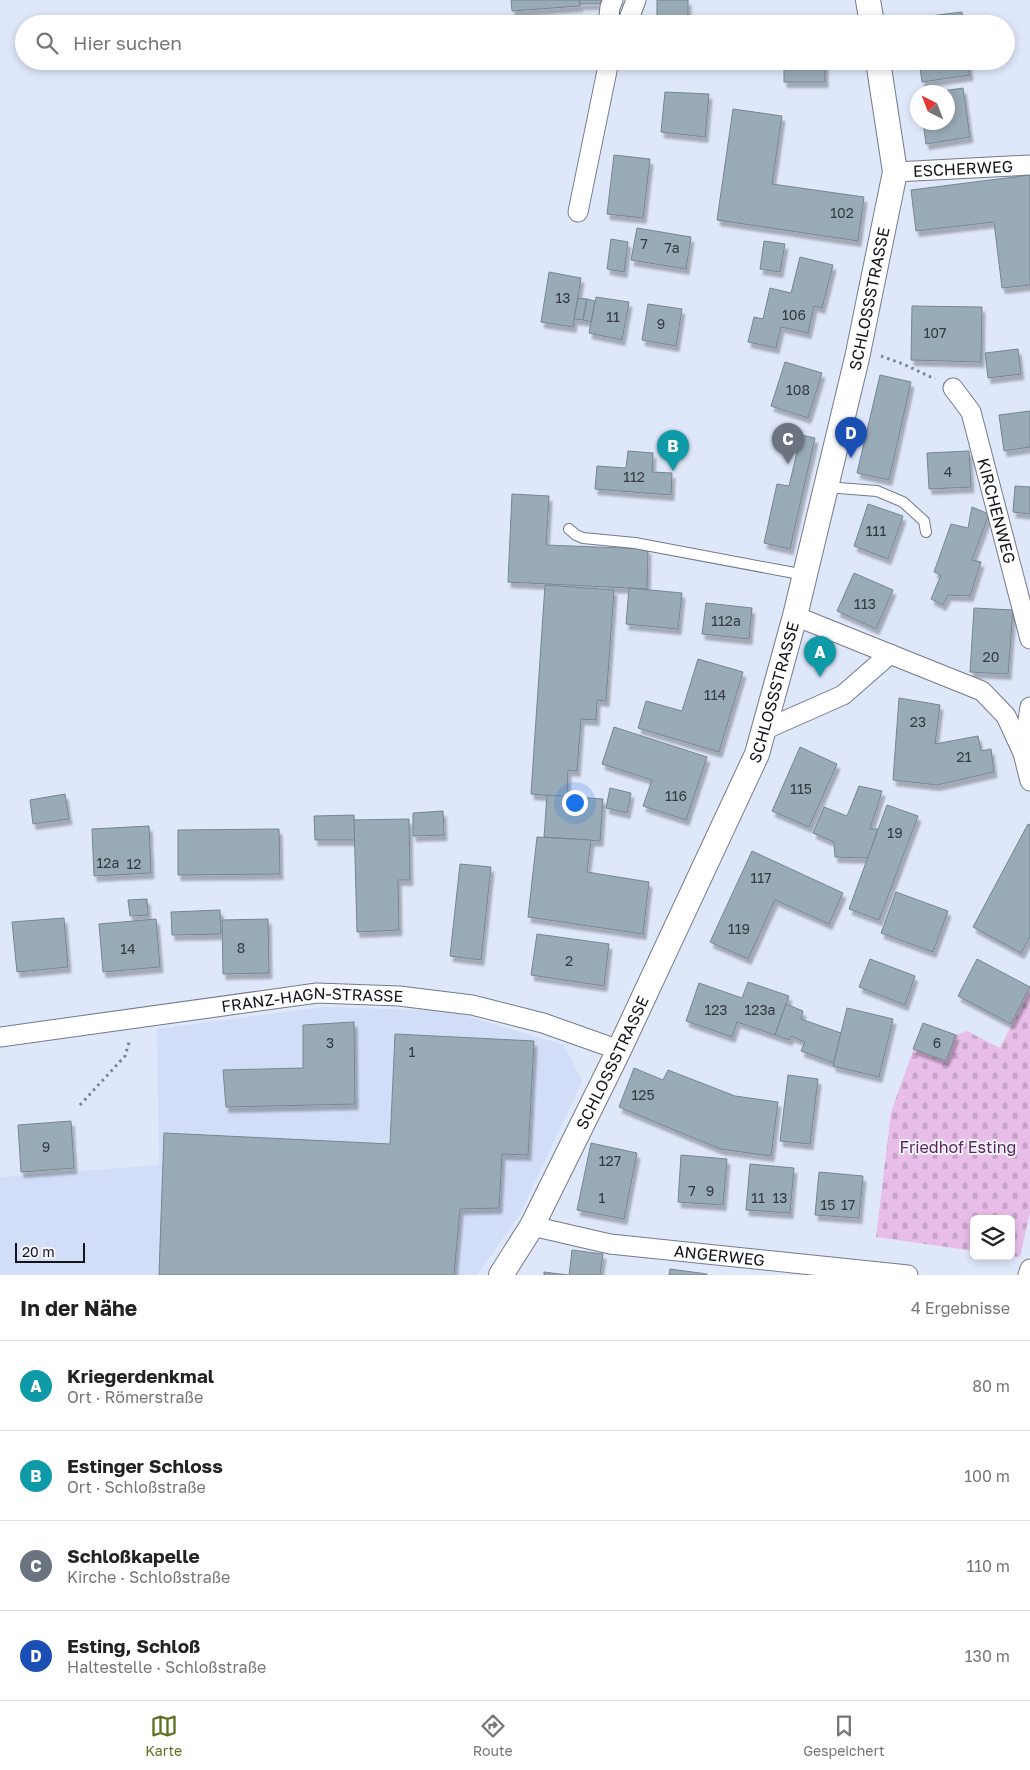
<!DOCTYPE html>
<html lang="de">
<meta charset="utf-8">
<style>
:root{--surface:#fff;--page:#f2f2f2;--text:#222;--muted:#767676;--line:#e0e0e0;--accent:#5c7222}
body{margin:0;font-family:"Golos Text",sans-serif;background:var(--page);color:var(--text)}
.controls{position:absolute;right:15px;bottom:15px;display:grid;overflow:hidden;border-radius:8px;box-shadow:0 2px 8px #0003}
.controls button{width:45px;height:45px;display:grid;place-items:center;padding:0;border:0;border-bottom:1px solid var(--line);background:var(--surface);color:var(--text);font:25px sans-serif}
.compass{position:absolute;left:910px;top:85px;width:45px;height:45px;border-radius:50%;background:var(--surface);box-shadow:0 2px 8px #0003;rotate:318deg}
.scale{position:absolute;left:15px;bottom:12px;width:70px;box-sizing:border-box;padding-left:5px;border:2px solid #12141b;border-top:0;font-size:14px;line-height:18px;white-space:nowrap;color:#12141b;-webkit-text-stroke:4px #f1f4fc;paint-order:stroke}
.you{position:absolute;left:574px;top:802px;width:18px;height:18px;margin:-12px;border:4px solid #fff;border-radius:50%;background:#1a73e8;box-shadow:0 0 0 8px #1a73e833}
.badge{display:grid;place-items:center;width:32px;height:32px;border-radius:50%;background:var(--accent);color:#fff;font-size:16px;font-weight:700}
.pin{position:absolute;translate:-50% -41px;filter:drop-shadow(0 1px 2px #0008)}
.pin::after{content:'';position:absolute;top:26px;width:18px;height:15px;background:inherit;clip-path:polygon(0 0,100% 0,50% 100%)}
.list{margin:0;padding:0;list-style:none}
h2{display:flex;justify-content:space-between;align-items:center;height:65px;margin:0;padding:0 20px;font-size:21px}
h2 small{font-size:16px;font-weight:400;color:var(--muted)}
.list li{display:grid;grid-template-columns:32px 1fr auto;gap:15px;align-items:center;box-sizing:border-box;height:90px;padding:0 20px;border-top:1px solid var(--line)}
.list b{display:block;font-size:19px;white-space:nowrap}
.list p{margin:0;font-size:16px;white-space:nowrap;color:var(--muted)}
.list em{font-size:16px;font-style:normal;color:var(--muted)}
.icon{flex:none;width:28px;height:28px;fill:none;stroke:currentColor;stroke-width:2;stroke-linecap:round;stroke-linejoin:round}
.map{position:relative;flex:none;width:1030px;height:1275px;overflow:hidden}
.search{position:absolute;background:var(--surface);box-shadow:0 2px 8px #0003;left:15px;right:15px;top:15px;height:55px;display:flex;align-items:center;gap:12px;box-sizing:border-box;padding:0 18px;border-radius:28px;color:var(--muted);font-size:19px}
.sheet{height:425px;background:var(--surface)}
nav{display:flex;justify-content:space-around;align-items:center;box-sizing:border-box;height:70px;border-top:1px solid var(--line);background:var(--surface);font-size:14px;color:var(--muted)}
nav a{display:grid;justify-items:center;gap:2px}
nav .on{color:var(--accent)}
.map>svg:first-child{display:block}
.built{fill:#d2ddf7}
.cemetery{fill:url(#cemetery-stones)}
.building{fill:#99abb7;stroke:#758692;filter:url(#shadow)}
.lines{fill:none;stroke-linecap:round;stroke-linejoin:round}
.service-casing{stroke:#737a8b;stroke-width:12}
.minor-casing{stroke:#737a8b;stroke-width:21}
.tertiary-casing{stroke:#737a8b;stroke-width:26}
.path{stroke:#7d8290;stroke-width:3;stroke-dasharray:2.5 4;stroke-linecap:butt}
.service{stroke:#fff;stroke-width:10}
.minor{stroke:#fff;stroke-width:19}
.tertiary{stroke:#fff;stroke-width:24}
.labels{text-anchor:middle;stroke-width:4;stroke-linejoin:round;paint-order:stroke}
.number-label{font-size:14px;fill:#343a42}
.street-label{font-size:16px;fill:#12141b;stroke:#f1f4fc}
.park-label{font-size:16px;fill:#5c245f;stroke:#f1f4fc}
</style>
<div class="map">
<svg width="1030" height="1275" viewBox="0 0 1030 1275">
<defs>
<pattern id="cemetery-stones" width="16" height="16" patternUnits="userSpaceOnUse" patternTransform="scale(1.25)"><rect width="16" height="16" fill="#e8bee9"/><path d="M2 7V4a2 2 0 0 1 4 0v3zM10 15v-3a2 2 0 0 1 4 0v3z" fill="#c6a2c7"/></pattern>
<filter id="shadow"><feDropShadow dx="3" dy="5.5" stdDeviation="1" flood-color="#0004"/></filter>
</defs>
<rect width="100%" height="100%" fill="#dfe7fa"/>
<path class="built" d="M 322,1007 L 450,1011 L 564,1045 L 582,1081 L 520,1214 L 477,1275 L 0,1275 L 0,1177 L 159,1165 L 157,1029 Z"/>
<path class="cemetery" d="M 1030,989 L 1030,1212 L 1020,1257 L 1011,1256 L 1011,1219 L 974,1219 L 974,1251 L 876,1237 L 891,1112 L 923,1023 L 956,1035 L 967,1031 L 1000,1048 Z"/>
<g class="building">
<path d="M 511,0 L 580,0 L 580,6 L 512,11 Z"/>
<rect x="580" y="0" width="21" height="4"/>
<rect x="657" y="0" width="31" height="21"/>
<path d="M 962,12 L 964,24 L 915,24 L 914,18 Z"/>
<rect x="784" y="61" width="41" height="21"/>
<path d="M 919,61 L 968,61 L 970,75 L 922,82 Z"/>
<path d="M 963,88 L 970,137 L 926,144 L 923,122 L 948,122 L 948,92 L 936,92 Z"/>
<path d="M 665,92 L 709,94 L 705,137 L 661,132 Z"/>
<path d="M 733,109 L 782,116 L 772,184 L 864,197 L 858,241 L 717,220 Z"/>
<path d="M 614,155 L 650,159 L 643,218 L 607,214 Z"/>
<path d="M 1030,175 L 1030,285 L 1002,288 L 994,222 L 916,231 L 911,190 Z"/>
<path d="M 637,228 L 691,237 L 686,269 L 631,260 Z"/>
<path d="M 611,239 L 628,242 L 624,272 L 607,269 Z"/>
<path d="M 764,241 L 785,244 L 780,272 L 760,269 Z"/>
<path d="M 800,257 L 833,265 L 822,308 L 814,306 L 808,333 L 781,327 L 776,348 L 748,342 L 754,317 L 763,319 L 770,288 L 791,293 Z"/>
<path d="M 549,272 L 581,278 L 573,327 L 541,322 Z"/>
<path d="M 596,297 L 629,302 L 622,340 L 589,333 Z"/>
<path d="M 578,298 L 587,299 L 583,320 L 574,319 Z"/>
<path d="M 587,299 L 595,301 L 591,322 L 583,320 Z"/>
<path d="M 648,304 L 682,309 L 676,346 L 642,340 Z"/>
<path d="M 912,306 L 982,307 L 981,362 L 911,360 Z"/>
<path d="M 1018,349 L 1021,374 L 988,378 L 985,353 Z"/>
<path d="M 785,362 L 822,373 L 808,418 L 771,406 Z"/>
<path d="M 880,375 L 911,382 L 889,480 L 857,473 Z"/>
<path d="M 1030,411 L 1030,447 L 1004,451 L 999,415 Z"/>
<path d="M 801,435 L 815,438 L 790,549 L 764,543 L 777,484 L 789,486 Z"/>
<path d="M 628,451 L 653,453 L 652,472 L 672,473 L 671,495 L 595,489 L 597,466 L 626,468 Z"/>
<path d="M 969,451 L 971,487 L 929,489 L 927,453 Z"/>
<path d="M 1015,486 L 1030,487 L 1030,514 L 1013,512 Z"/>
<path d="M 512,494 L 549,496 L 546,545 L 648,549 L 647,589 L 508,582 Z"/>
<path d="M 868,504 L 903,516 L 888,559 L 854,546 Z"/>
<path d="M 972,507 L 989,514 L 972,560 L 981,562 L 970,596 L 948,595 L 943,605 L 931,599 L 941,575 L 934,572 L 951,524 L 968,528 Z"/>
<path d="M 854,573 L 893,590 L 876,629 L 837,611 Z"/>
<path d="M 545,585 L 614,590 L 606,701 L 597,700 L 596,720 L 581,719 L 577,771 L 568,770 L 567,797 L 531,794 Z"/>
<path d="M 629,588 L 682,593 L 678,629 L 626,624 Z"/>
<path d="M 706,603 L 752,608 L 749,639 L 702,634 Z"/>
<path d="M 974,608 L 1013,610 L 1008,674 L 970,672 Z"/>
<path d="M 698,659 L 743,672 L 719,752 L 638,728 L 646,701 L 682,711 Z"/>
<path d="M 899,698 L 940,705 L 935,744 L 978,736 L 981,751 L 991,749 L 994,772 L 937,785 L 893,780 Z"/>
<path d="M 614,727 L 707,757 L 686,820 L 643,806 L 652,780 L 602,764 Z"/>
<path d="M 800,747 L 837,764 L 809,827 L 772,811 Z"/>
<path d="M 859,786 L 882,791 L 870,829 L 878,829 L 868,858 L 835,857 L 834,842 L 813,833 L 824,807 L 847,816 Z"/>
<path d="M 610,788 L 631,793 L 627,813 L 606,808 Z"/>
<path d="M 65,794 L 69,819 L 33,824 L 30,800 Z"/>
<path d="M 547,795 L 603,799 L 600,841 L 544,837 Z"/>
<path d="M 887,805 L 918,816 L 879,920 L 849,909 Z"/>
<path d="M 443,811 L 444,835 L 413,836 L 413,813 Z"/>
<path d="M 354,815 L 355,840 L 315,840 L 314,816 Z"/>
<path d="M 409,819 L 410,880 L 398,880 L 399,930 L 357,932 L 354,820 Z"/>
<path d="M 1028,824 L 1030,825 L 1030,937 L 1021,953 L 973,927 Z"/>
<path d="M 149,826 L 151,873 L 94,876 L 92,829 Z"/>
<path d="M 279,829 L 280,874 L 178,875 L 178,830 Z"/>
<path d="M 537,837 L 591,840 L 587,872 L 649,882 L 643,934 L 528,917 Z"/>
<path d="M 752,851 L 843,893 L 829,924 L 775,900 L 748,959 L 710,942 Z"/>
<path d="M 460,864 L 491,867 L 481,960 L 450,956 Z"/>
<path d="M 896,892 L 948,911 L 933,952 L 881,933 Z"/>
<path d="M 147,899 L 148,915 L 130,916 L 128,900 Z"/>
<path d="M 220,910 L 221,934 L 172,935 L 171,912 Z"/>
<path d="M 64,918 L 68,967 L 17,972 L 12,922 Z"/>
<path d="M 156,919 L 160,967 L 103,972 L 99,924 Z"/>
<path d="M 268,919 L 269,973 L 223,974 L 222,920 Z"/>
<path d="M 537,934 L 609,944 L 604,986 L 531,975 Z"/>
<path d="M 870,959 L 915,976 L 905,1005 L 859,987 Z"/>
<path d="M 977,959 L 1030,987 L 1011,1024 L 958,996 Z"/>
<path d="M 748,982 L 789,996 L 775,1035 L 737,1022 L 732,1037 L 686,1021 L 699,983 L 742,998 Z"/>
<path d="M 786,1004 L 803,1011 L 801,1019 L 841,1033 L 834,1063 L 801,1051 L 805,1042 L 791,1036 L 789,1040 L 775,1035 Z"/>
<path d="M 847,1008 L 893,1019 L 879,1077 L 833,1066 Z"/>
<path d="M 354,1022 L 355,1104 L 226,1107 L 223,1070 L 303,1068 L 303,1025 Z"/>
<path d="M 923,1023 L 956,1035 L 946,1061 L 913,1049 Z"/>
<path d="M 395,1034 L 534,1041 L 528,1155 L 502,1154 L 499,1208 L 460,1209 L 454,1275 L 159,1275 L 164,1133 L 390,1144 Z"/>
<path d="M 634,1068 L 663,1080 L 668,1070 L 735,1096 L 778,1102 L 771,1156 L 720,1149 L 619,1107 Z"/>
<path d="M 788,1075 L 818,1079 L 810,1144 L 780,1141 Z"/>
<path d="M 71,1121 L 74,1168 L 21,1172 L 18,1125 Z"/>
<path d="M 591,1143 L 637,1153 L 624,1219 L 577,1210 Z"/>
<path d="M 681,1155 L 727,1159 L 723,1205 L 678,1202 Z"/>
<path d="M 750,1164 L 794,1168 L 790,1213 L 746,1210 Z"/>
<path d="M 819,1172 L 863,1176 L 859,1218 L 815,1215 Z"/>
<path d="M 572,1250 L 603,1254 L 600,1275 L 569,1275 Z"/>
<path d="M 670,1269 L 707,1274 L 707,1275 L 669,1275 Z"/>
<path d="M 544,1272 L 568,1275 L 544,1275 Z"/>
</g>
<g class="lines">
<g class="service-casing">
<g id="service">
<path d="M 826,487 L 877,491 L 903,502 L 924,521 L 926,532"/>
<path d="M 569,529 L 576,535 L 583,538 L 635,543 L 805,575"/>
</g>
</g>
<g class="minor-casing">
<g id="minor">
<path d="M 608,24 L 610,7 L 613,0"/>
<path d="M 627,24 L 636,0"/>
<path id="s1" d="M 895,172 L 1030,165"/>
<path d="M 578,212 L 609,61"/>
<path id="s2" d="M 953,388 L 971,412 L 1030,639"/>
<path d="M 795,616 L 982,691 L 1006,716 L 1023,753 L 1030,781"/>
<path d="M 764,730 L 843,695 L 890,654"/>
<path d="M 1023,753 L 1030,707"/>
<path id="s3" d="M 0,1037 L 317,993 L 399,996 L 472,1005 L 543,1023 L 619,1050"/>
<path id="s4" d="M 532,1226 L 610,1244 L 908,1275"/>
<path d="M 1028,1275 L 1030,1269"/>
</g>
</g>
<g class="tertiary-casing">
<g id="tertiary">
<path d="M 868,0 L 872,24"/>
<path id="s5" d="M 501,1275 L 532,1226 L 619,1050 L 757,754 L 795,616 L 857,358 L 895,172 L 878,61"/>
</g>
</g>
<g class="path">
<path d="M 881,356 L 903,364 L 935,379"/>
<path d="M 80,1105 L 125,1056 L 130,1039"/>
</g>
<use href="#service" class="service"/>
<use href="#minor" class="minor"/>
<use href="#tertiary" class="tertiary"/>
</g>
<g class="labels">
<g class="number-label">
<text x="842" y="218">102</text>
<text x="644" y="249">7</text>
<text x="672" y="253">7a</text>
<text x="563" y="303">13</text>
<text x="794" y="320">106</text>
<text x="613" y="322">11</text>
<text x="661" y="329">9</text>
<text x="935" y="338">107</text>
<text x="798" y="395">108</text>
<text x="948" y="477">4</text>
<text x="634" y="482">112</text>
<text x="876" y="536">111</text>
<text x="865" y="609">113</text>
<text x="726" y="626">112a</text>
<text x="991" y="662">20</text>
<text x="715" y="700">114</text>
<text x="918" y="727">23</text>
<text x="964" y="762">21</text>
<text x="801" y="794">115</text>
<text x="676" y="801">116</text>
<text x="895" y="838">19</text>
<text x="108" y="868">12a</text>
<text x="134" y="869">12</text>
<text x="761" y="883">117</text>
<text x="739" y="934">119</text>
<text x="241" y="953">8</text>
<text x="128" y="954">14</text>
<text x="569" y="966">2</text>
<text x="716" y="1015">123</text>
<text x="760" y="1015">123a</text>
<text x="330" y="1048">3</text>
<text x="937" y="1048">6</text>
<text x="412" y="1057">1</text>
<text x="643" y="1100">125</text>
<text x="46" y="1152">9</text>
<text x="610" y="1166">127</text>
<text x="692" y="1196">7</text>
<text x="710" y="1196">9</text>
<text x="602" y="1203">1</text>
<text x="758" y="1203">11</text>
<text x="780" y="1203">13</text>
<text x="828" y="1210">15</text>
<text x="848" y="1210">17</text>
</g>
<g class="street-label">
<text dy="6" stroke="none"><textPath href="#s1" startOffset="68">ESCHERWEG</textPath></text>
<text dy="6" stroke="none"><textPath href="#s5" startOffset="1050">SCHLOSSSTRASSE</textPath></text>
<text dy="6" stroke="none"><textPath href="#s2" startOffset="132">KIRCHENWEG</textPath></text>
<text dy="6" stroke="none"><textPath href="#s5" startOffset="645">SCHLOSSSTRASSE</textPath></text>
<text dy="6" stroke="none"><textPath href="#s3" startOffset="315">FRANZ-HAGN-STRASSE</textPath></text>
<text dy="6" stroke="none"><textPath href="#s5" startOffset="240">SCHLOSSSTRASSE</textPath></text>
<text dy="6" stroke="none"><textPath href="#s4" startOffset="190">ANGERWEG</textPath></text>
</g>
<g class="park-label">
<text x="958" y="1153">Friedhof Esting</text>
</g>
</g>
</svg>
<div class="controls">
<button><svg class="icon" aria-label="layers" viewBox="0 0 24 24"><path d="M12 4l9 5-9 5-9-5zM3 14l9 5 9-5"/></svg></button>
</div>
<svg class="compass" viewBox="-18 -18 36 36"><path d="M0-13l5 13h-10z" fill="#e53935"/><path d="M0 13l5-13h-10z" fill="#767676"/></svg>
<div class="scale">20 m</div>
<div class="you"></div>
<div class="pin badge" style="left:820px;top:677px;background:#0f9aa8">A</div>
<div class="pin badge" style="left:673px;top:471px;background:#0f9aa8">B</div>
<div class="pin badge" style="left:788px;top:464px;background:#6b7280">C</div>
<div class="pin badge" style="left:851px;top:458px;background:#1a4fb4">D</div>
<div class="search"><svg class="icon" aria-label="search" viewBox="0 0 24 24"><circle cx="10" cy="10" r="6"/><path d="M15 15l6 6"/></svg>Hier suchen</div>
</div>
<section class="sheet">
<h2>In der Nähe<small>4 Ergebnisse</small></h2>
<ul class="list">
<li><span class="badge" style="background:#0f9aa8">A</span><div><b>Kriegerdenkmal</b><p>Ort · Römerstraße</p></div><em>80 m</em></li>
<li><span class="badge" style="background:#0f9aa8">B</span><div><b>Estinger Schloss</b><p>Ort · Schloßstraße</p></div><em>100 m</em></li>
<li><span class="badge" style="background:#6b7280">C</span><div><b>Schloßkapelle</b><p>Kirche · Schloßstraße</p></div><em>110 m</em></li>
<li><span class="badge" style="background:#1a4fb4">D</span><div><b>Esting, Schloß</b><p>Haltestelle · Schloßstraße</p></div><em>130 m</em></li>
</ul>
</section>
<nav>
<a class="on"><svg class="icon" aria-label="map" viewBox="0 0 24 24"><path d="M3 6l6-2 6 2 6-2v14l-6 2-6-2-6 2zM9 4v14M15 6v14"/></svg>Karte</a>
<a><svg class="icon" aria-label="directions" viewBox="0 0 24 24"><path d="M12 3l9 9-9 9-9-9zM9 14v-3h6M13 9l2 2-2 2"/></svg>Route</a>
<a><svg class="icon" aria-label="saved" viewBox="0 0 24 24"><path d="M7 4h10v16l-5-4-5 4z"/></svg>Gespeichert</a>
</nav>
